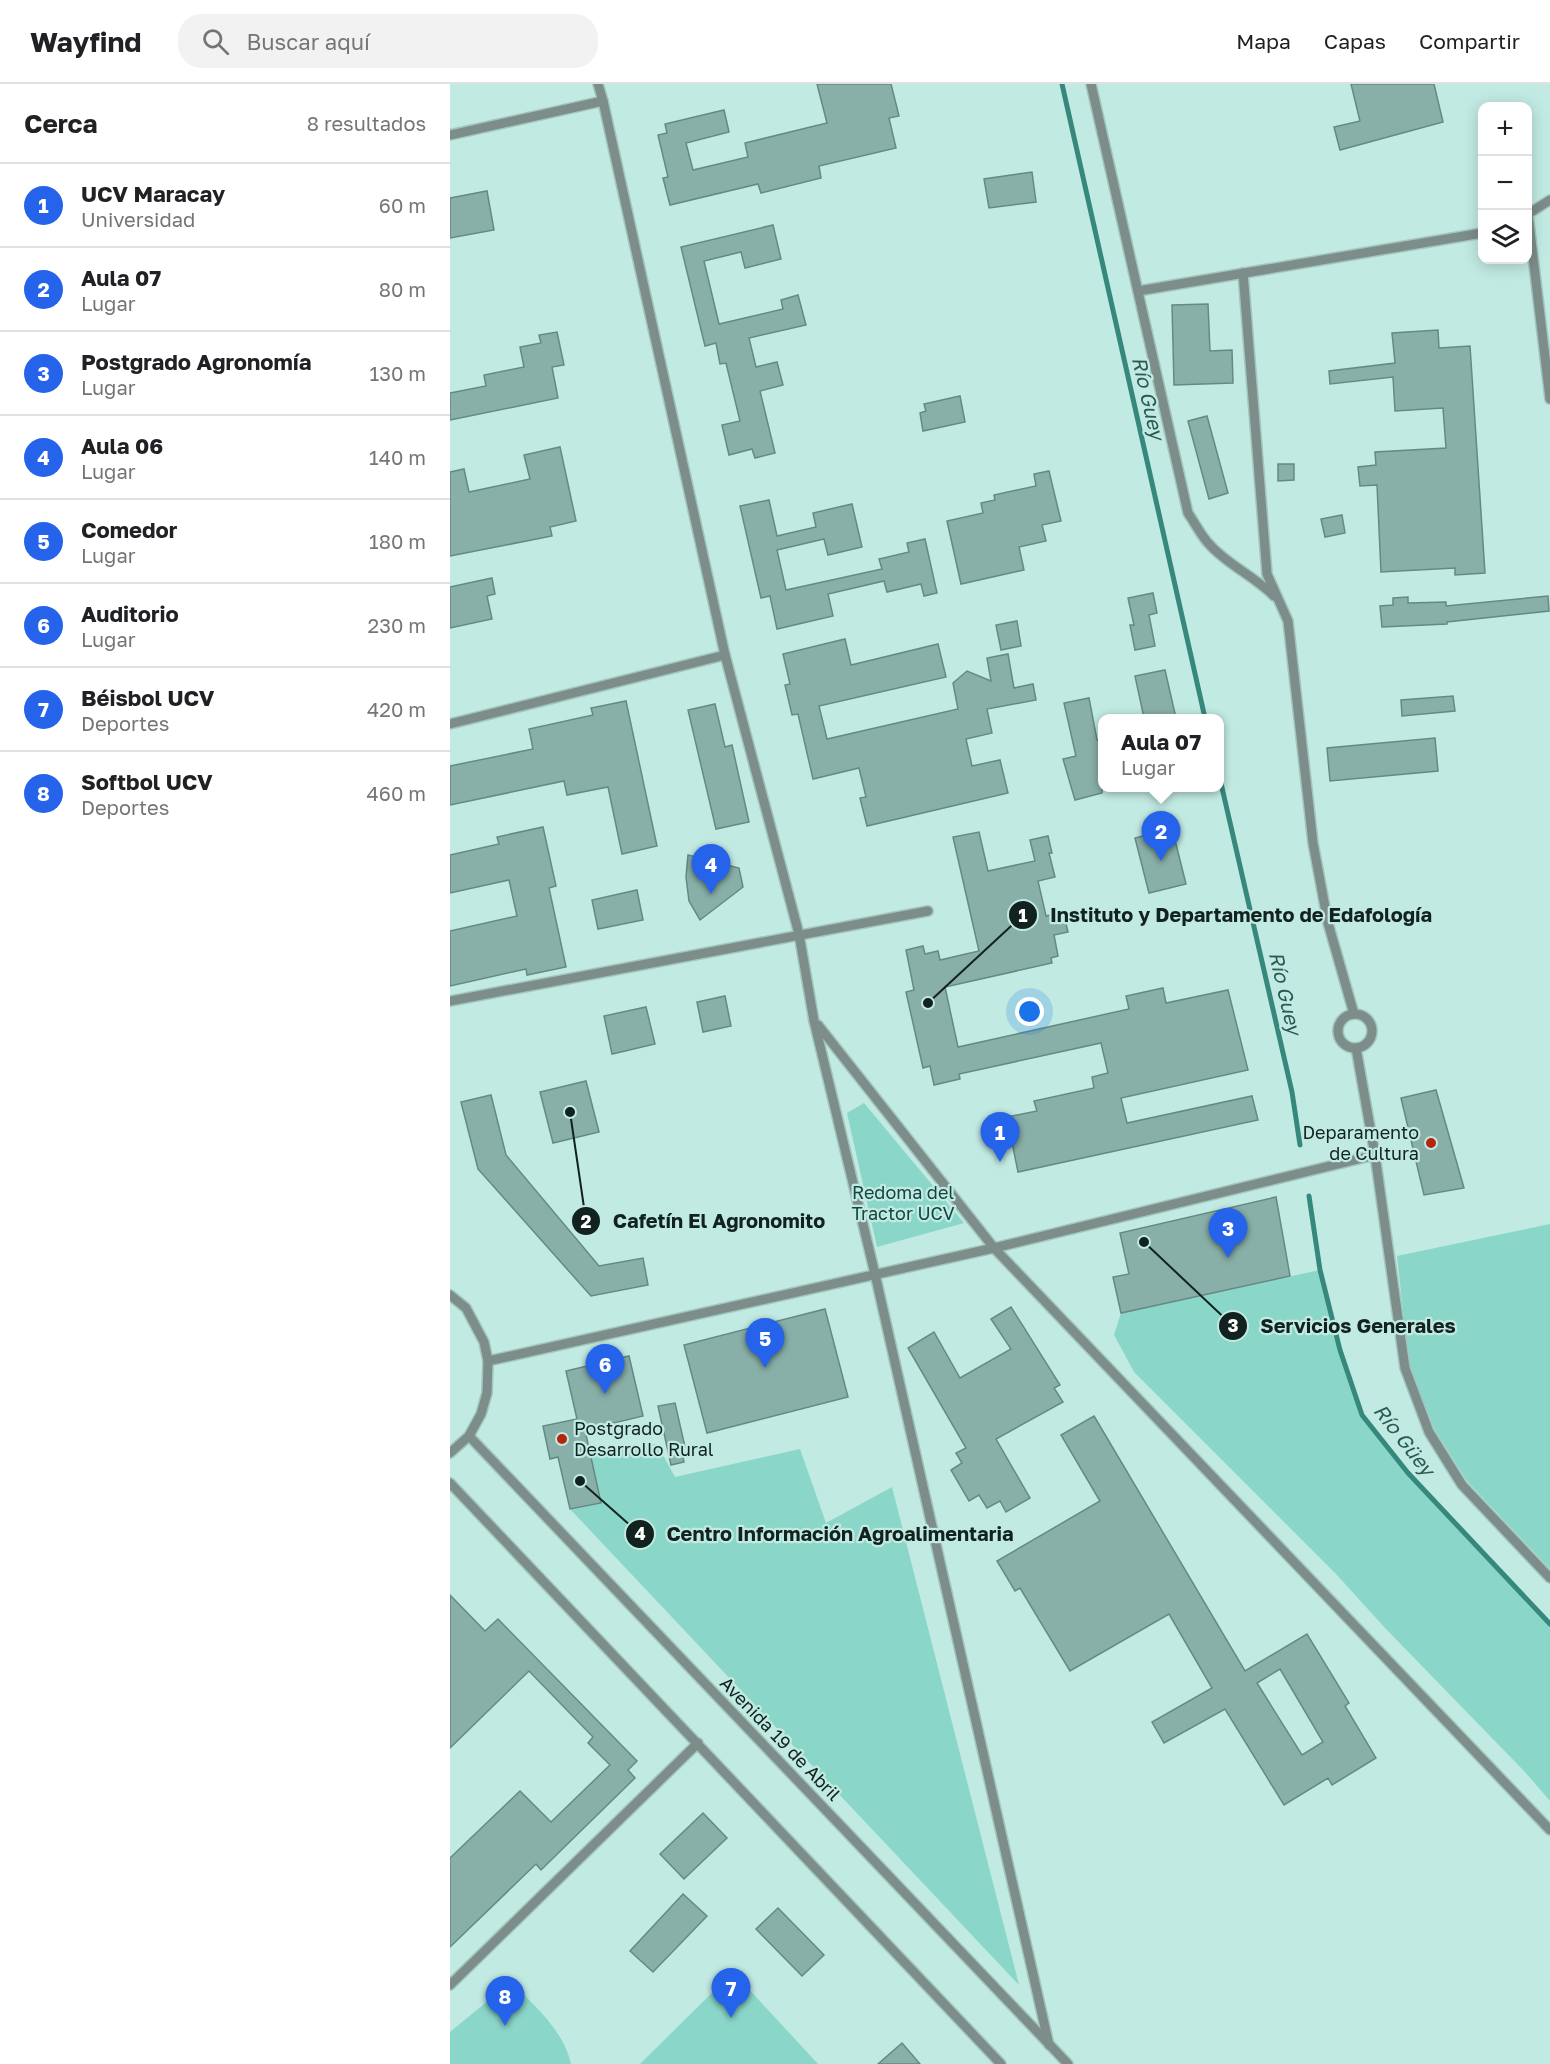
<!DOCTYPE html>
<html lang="es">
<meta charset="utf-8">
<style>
:root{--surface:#fff;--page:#f2f2f2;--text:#202124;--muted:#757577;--line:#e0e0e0;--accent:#2563eb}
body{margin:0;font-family:"Golos Text",sans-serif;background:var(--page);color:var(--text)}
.controls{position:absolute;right:18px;top:18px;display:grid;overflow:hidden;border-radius:12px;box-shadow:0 3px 15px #0003}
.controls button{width:54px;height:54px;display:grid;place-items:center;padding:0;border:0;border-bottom:2px solid var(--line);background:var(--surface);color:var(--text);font:30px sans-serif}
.you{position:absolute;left:580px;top:928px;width:21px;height:21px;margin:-15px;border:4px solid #fff;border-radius:50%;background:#1a73e8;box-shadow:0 0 0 9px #1a73e833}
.badge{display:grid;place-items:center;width:39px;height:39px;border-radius:50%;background:var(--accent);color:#fff;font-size:20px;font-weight:700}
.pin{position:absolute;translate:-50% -50px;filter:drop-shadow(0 2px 3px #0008)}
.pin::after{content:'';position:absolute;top:32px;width:21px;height:18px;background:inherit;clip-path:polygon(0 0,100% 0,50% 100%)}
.popup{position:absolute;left:648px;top:630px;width:126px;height:78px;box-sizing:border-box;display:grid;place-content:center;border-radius:12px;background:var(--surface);filter:drop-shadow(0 2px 4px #0005);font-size:20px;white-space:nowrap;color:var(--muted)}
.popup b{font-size:22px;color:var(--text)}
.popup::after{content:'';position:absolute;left:50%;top:100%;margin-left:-12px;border:12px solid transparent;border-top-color:var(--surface)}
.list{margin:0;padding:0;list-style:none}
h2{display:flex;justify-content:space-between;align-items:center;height:78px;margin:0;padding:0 24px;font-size:26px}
h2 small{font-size:20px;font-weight:400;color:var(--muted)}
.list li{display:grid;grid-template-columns:39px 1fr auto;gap:18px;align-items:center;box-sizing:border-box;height:84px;padding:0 24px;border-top:2px solid var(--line)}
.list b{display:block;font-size:22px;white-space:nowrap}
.list p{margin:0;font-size:20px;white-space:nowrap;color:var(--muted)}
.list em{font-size:20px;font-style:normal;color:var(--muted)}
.icon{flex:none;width:33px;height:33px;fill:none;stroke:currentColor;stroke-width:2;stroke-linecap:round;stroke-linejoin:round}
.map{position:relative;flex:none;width:1100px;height:1980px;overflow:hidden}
header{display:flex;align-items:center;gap:36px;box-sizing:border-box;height:84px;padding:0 30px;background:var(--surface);border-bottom:2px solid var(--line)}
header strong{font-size:28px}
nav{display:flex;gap:33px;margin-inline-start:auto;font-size:21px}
.search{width:420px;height:54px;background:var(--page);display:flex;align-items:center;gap:15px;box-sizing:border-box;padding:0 21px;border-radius:24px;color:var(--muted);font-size:22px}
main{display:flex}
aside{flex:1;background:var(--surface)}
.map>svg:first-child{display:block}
.green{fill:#8ad7ca}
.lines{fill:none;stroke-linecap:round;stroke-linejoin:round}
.stream{stroke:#36887d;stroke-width:5}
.building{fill:#89b0a8;stroke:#648a83;stroke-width:1.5;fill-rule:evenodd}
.lane-casing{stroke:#a2c6bf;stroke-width:12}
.lane{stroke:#7d8d8a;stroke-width:9}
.poi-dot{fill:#b3260a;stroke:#c1eae2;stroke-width:2}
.labels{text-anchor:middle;stroke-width:4.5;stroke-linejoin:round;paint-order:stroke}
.poi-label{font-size:18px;fill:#12221f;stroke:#c1eae2;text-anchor:end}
.park-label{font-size:18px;fill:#13443e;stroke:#c1eae2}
.street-label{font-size:18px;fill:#12221f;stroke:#c1eae2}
.water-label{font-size:20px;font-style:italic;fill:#2b5a53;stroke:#c1eae2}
.leader{fill:none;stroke:#12221f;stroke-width:2}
.callout-dot{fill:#12221f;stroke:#c1eae2;stroke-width:2}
.mark-label{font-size:18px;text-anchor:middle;font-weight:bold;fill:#fff}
.callout-label{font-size:20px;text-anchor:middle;font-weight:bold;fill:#12221f;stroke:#c1eae2;stroke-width:4.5;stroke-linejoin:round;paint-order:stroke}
</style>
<header>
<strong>Wayfind</strong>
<div class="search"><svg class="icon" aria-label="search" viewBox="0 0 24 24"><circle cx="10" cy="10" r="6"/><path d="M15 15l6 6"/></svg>Buscar aquí</div>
<nav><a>Mapa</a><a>Capas</a><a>Compartir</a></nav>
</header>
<main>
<aside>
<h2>Cerca<small>8 resultados</small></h2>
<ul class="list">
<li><span class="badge">1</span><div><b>UCV Maracay</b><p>Universidad</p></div><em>60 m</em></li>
<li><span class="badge">2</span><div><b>Aula 07</b><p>Lugar</p></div><em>80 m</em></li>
<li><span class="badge">3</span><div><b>Postgrado Agronomía</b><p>Lugar</p></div><em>130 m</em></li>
<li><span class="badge">4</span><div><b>Aula 06</b><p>Lugar</p></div><em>140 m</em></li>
<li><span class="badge">5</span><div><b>Comedor</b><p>Lugar</p></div><em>180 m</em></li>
<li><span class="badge">6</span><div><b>Auditorio</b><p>Lugar</p></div><em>230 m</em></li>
<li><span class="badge">7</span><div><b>Béisbol UCV</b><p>Deportes</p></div><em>420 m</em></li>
<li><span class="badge">8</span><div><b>Softbol UCV</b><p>Deportes</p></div><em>460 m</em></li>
</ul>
</aside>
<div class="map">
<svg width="1100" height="1980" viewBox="0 0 1100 1980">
<rect width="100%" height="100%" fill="#c1eae2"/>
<g class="green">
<path d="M 414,1019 L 514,1139 L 427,1163 L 397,1029 Z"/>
<path d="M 1100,1140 L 1100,1485 L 1017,1397 L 985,1346 L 959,1283 L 947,1172 Z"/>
<path d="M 870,1186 L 890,1266 L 912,1331 L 958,1389 L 1100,1540 L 1100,1717 L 1075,1688 L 936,1545 L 886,1490 L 684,1288 L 664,1251 L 671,1229 Z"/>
<path d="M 207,1360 L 225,1393 L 350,1365 L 376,1439 L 442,1403 L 569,1901 L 120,1425 L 151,1419 L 140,1369 Z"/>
<path d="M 283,1888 L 368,1980 L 190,1980 Z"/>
<path d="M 61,1898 C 84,1921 114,1947 121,1980 L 0,1980 L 0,1948 Z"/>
</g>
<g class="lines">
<g class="stream">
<path d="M 612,0 L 755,634"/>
<path d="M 770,695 L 842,1008 L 850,1061"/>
<path d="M 859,1112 L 870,1186 L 890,1266 L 912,1331 L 958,1389 L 1100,1540"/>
</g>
</g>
<g class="building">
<path d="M 367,0 L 441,0 L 449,32 L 439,34 L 446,64 L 369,82 L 371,94 L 311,109 L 308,100 L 220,121 L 213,94 L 218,93 L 208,51 L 217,49 L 215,40 L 274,26 L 279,48 L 236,59 L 243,86 L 298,73 L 295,59 L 377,39 Z"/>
<path d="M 901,0 L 984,0 L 993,38 L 890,66 L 884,43 L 910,37 Z"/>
<path d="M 582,88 L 586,118 L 539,124 L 534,95 Z"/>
<path d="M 37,107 L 44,146 L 0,154 L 0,114 Z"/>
<path d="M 323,141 L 331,175 L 295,184 L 291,168 L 254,177 L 269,240 L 333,225 L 331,216 L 348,211 L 356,241 L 299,254 L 306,283 L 327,278 L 333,301 L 310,307 L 325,369 L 305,374 L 302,365 L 279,371 L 272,341 L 290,337 L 276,279 L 270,280 L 266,259 L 255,262 L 231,163 Z"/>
<path d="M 758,220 L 760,267 L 782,266 L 783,299 L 724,301 L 722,221 Z"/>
<path d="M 988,246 L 989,264 L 1020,262 L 1035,489 L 1005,491 L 1005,484 L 931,488 L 927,401 L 910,402 L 908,383 L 926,381 L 925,368 L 996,364 L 993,324 L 945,327 L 943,293 L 880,300 L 879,287 L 945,279 L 942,249 Z"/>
<path d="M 107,248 L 114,281 L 102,283 L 108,314 L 0,336 L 0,309 L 36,302 L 34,291 L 74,283 L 70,263 L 91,259 L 89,251 Z"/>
<path d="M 510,312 L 515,338 L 473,347 L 470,329 L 476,327 L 474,320 Z"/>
<path d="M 757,332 L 778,409 L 759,415 L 738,337 Z"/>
<path d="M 110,363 L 126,437 L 100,443 L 102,452 L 0,472 L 0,388 L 14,385 L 19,408 L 80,395 L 74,371 Z"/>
<path d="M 828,380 L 844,380 L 844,396 L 828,397 Z"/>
<path d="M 599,387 L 611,437 L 592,441 L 596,457 L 569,463 L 574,486 L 511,500 L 497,437 L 533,429 L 531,419 L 545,416 L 544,411 L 586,402 L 584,390 Z"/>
<path d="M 319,416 L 327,452 L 366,443 L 363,429 L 402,420 L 412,463 L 378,471 L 374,455 L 327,466 L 336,506 L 432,485 L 429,475 L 459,468 L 457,459 L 475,455 L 487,509 L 474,512 L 471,500 L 437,508 L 434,497 L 378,510 L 383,532 L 327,545 L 320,512 L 311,514 L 290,422 Z"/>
<path d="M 892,431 L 895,449 L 875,453 L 871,435 Z"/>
<path d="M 42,494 L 45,510 L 37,512 L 42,535 L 0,544 L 0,503 Z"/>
<path d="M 703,509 L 707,529 L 699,531 L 705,562 L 685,566 L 680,541 L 684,541 L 678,514 Z"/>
<path d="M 1098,512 L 1099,527 L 997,538 L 997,540 L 932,543 L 930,522 L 943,521 L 943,514 L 958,513 L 958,519 L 996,518 L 996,522 Z"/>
<path d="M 567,537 L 571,562 L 551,566 L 546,541 Z"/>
<path d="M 395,555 L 401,581 L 488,560 L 496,593 L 369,622 L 377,655 L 508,625 L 503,599 L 517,587 L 541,597 L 537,574 L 558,570 L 564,604 L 583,600 L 586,616 L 537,625 L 542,649 L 516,655 L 522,682 L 550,676 L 558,709 L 417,742 L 410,714 L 416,713 L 409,684 L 363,695 L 348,630 L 342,631 L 335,601 L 340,600 L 333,570 Z"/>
<path d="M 715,586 L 726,634 L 694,634 L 685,592 Z"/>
<path d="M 1003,612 L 1005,627 L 952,632 L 951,616 Z"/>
<path d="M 639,614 L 647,656 L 652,655 L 652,709 L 625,716 L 613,675 L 626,672 L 614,619 Z"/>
<path d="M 176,617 L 207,762 L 172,770 L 158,703 L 117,711 L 114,697 L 0,721 L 0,682 L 83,665 L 79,645 L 143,631 L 141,624 Z"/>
<path d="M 265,620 L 275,663 L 282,661 L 299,738 L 266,745 L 238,626 Z"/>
<path d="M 985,654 L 988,687 L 880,697 L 877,664 Z"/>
<path d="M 93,743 L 106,802 L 99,804 L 116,883 L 77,891 L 76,885 L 0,902 L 0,847 L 67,832 L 59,796 L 0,809 L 0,771 L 49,760 L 47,753 Z"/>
<path d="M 722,744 L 736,800 L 699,809 L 685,754 Z"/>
<path d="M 529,748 L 538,787 L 585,777 L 580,756 L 598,752 L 602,769 L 599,769 L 605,793 L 588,797 L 596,832 L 613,828 L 618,848 L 604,851 L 608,872 L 601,874 L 602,879 L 495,903 L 508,963 L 679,925 L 676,912 L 713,904 L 716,919 L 778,906 L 798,986 L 671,1014 L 677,1039 L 802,1012 L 808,1036 L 568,1088 L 557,1033 L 587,1027 L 584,1017 L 644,1004 L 642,993 L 658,989 L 651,959 L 509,990 L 510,995 L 484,1001 L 480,982 L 473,984 L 456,908 L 464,906 L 456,866 L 473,862 L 475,870 L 488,867 L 490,876 L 529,867 L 503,753 Z"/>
<path d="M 238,771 L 289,784 L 293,803 L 250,836 L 239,817 L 236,793 Z"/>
<path d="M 187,806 L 193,836 L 148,845 L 142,816 Z"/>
<path d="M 275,912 L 281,942 L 253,948 L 247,918 Z"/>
<path d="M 196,923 L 205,960 L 162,970 L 154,932 Z"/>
<path d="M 136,997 L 149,1048 L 103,1059 L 90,1008 Z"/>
<path d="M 986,1006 L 1014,1104 L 974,1111 L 951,1014 Z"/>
<path d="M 41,1011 L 56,1071 L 149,1182 L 193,1174 L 198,1201 L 141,1212 L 28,1085 L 11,1018 Z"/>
<path d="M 826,1113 L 840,1192 L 671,1229 L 663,1193 L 679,1190 L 670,1149 Z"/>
<path d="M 561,1223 L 610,1301 L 604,1304 L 613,1318 L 546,1355 L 580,1414 L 556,1428 L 550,1417 L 537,1424 L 529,1411 L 519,1417 L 501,1386 L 512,1379 L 506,1369 L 516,1364 L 458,1264 L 484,1248 L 510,1294 L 561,1265 L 541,1235 Z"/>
<path d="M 375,1225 L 398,1313 L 257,1349 L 234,1261 Z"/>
<path d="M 179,1272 L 193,1332 L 135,1346 L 151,1419 L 120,1425 L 108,1373 L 100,1375 L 93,1342 L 127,1335 L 116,1287 Z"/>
<path d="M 225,1319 L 235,1363 L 231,1364 L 234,1378 L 221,1381 L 208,1322 Z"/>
<path d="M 644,1332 L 795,1587 L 857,1550 L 899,1619 L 895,1622 L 926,1674 L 882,1701 L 878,1694 L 834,1721 L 775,1625 L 714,1659 L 702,1638 L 762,1604 L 719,1530 L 620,1587 L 570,1504 L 565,1507 L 547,1477 L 650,1417 L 611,1351 ZM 830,1585 L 873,1658 L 852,1671 L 807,1599 Z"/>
<path d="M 0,1511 L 35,1547 L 48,1535 L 187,1677 L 178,1686 L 185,1694 L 91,1786 L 86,1780 L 0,1863 L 0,1774 L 70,1707 L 101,1738 L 160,1681 L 138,1659 L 143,1653 L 79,1587 L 0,1664 Z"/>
<path d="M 253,1729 L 277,1754 L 234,1795 L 210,1770 Z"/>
<path d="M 233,1810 L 257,1832 L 203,1888 L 180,1867 Z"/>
<path d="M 328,1824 L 374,1871 L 352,1892 L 306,1845 Z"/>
<path d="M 452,1959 L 470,1980 L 428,1980 Z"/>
</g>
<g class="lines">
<g class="lane-casing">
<g id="lane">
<path d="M 148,0 L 153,17 L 275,571 L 349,850 L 364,937 L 425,1190 L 599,1961"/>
<path d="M 641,0 L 738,429 C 745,439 751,452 760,461 C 778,481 804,492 824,512"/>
<path d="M 0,51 L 153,17"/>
<path d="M 1078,130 L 1100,116"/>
<path d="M 1078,131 L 1100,315"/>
<path d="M 793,189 L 817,490 L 838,537 L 863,759 L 878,839 L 904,930"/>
<path d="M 688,207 L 1032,149"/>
<path d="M 0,640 L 275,571"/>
<path d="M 0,917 L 478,827"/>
<circle cx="905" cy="947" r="17"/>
<path d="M 368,941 L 544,1164 L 1100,1746"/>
<path d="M 906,964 L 925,1071 L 955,1284 L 979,1348 L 1012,1401 L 1100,1494"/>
<path d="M 0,1211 L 16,1224 L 34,1258 L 38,1277 L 37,1309 L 31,1330 L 19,1352 L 0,1369"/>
<path d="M 38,1277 L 544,1164 L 925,1071"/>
<path d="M 19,1352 L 618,1980"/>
<path d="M 0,1399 L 551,1980"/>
<path d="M 0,1901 L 248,1659"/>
</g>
</g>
<use href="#lane" class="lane"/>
</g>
<g class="poi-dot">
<circle cx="981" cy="1059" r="6"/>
<circle cx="112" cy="1355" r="6"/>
</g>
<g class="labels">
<g class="poi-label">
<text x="969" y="1055">Deparamento<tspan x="969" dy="21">de Cultura</tspan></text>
<text x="124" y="1351" text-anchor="start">Postgrado<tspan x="124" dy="21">Desarrollo Rural</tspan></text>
</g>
<g class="park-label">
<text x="453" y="1115">Redoma del<tspan x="453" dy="21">Tractor UCV</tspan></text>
</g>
<g class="street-label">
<text transform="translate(330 1655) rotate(46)" y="6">Avenida 19 de Abril</text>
</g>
<g class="water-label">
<text transform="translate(698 314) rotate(77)" y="7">Río Guey</text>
<text transform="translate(835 909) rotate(77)" y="7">Río Guey</text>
<text transform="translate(954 1356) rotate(52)" y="7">Río Güey</text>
</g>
</g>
<path class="leader" d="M478 919L573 831M120 1028L136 1137M694 1158L783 1242M130 1397L190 1450"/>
<g class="callout-dot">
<circle cx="478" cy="919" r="6"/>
<circle cx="120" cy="1028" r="6"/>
<circle cx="694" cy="1158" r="6"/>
<circle cx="130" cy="1397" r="6"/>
<circle cx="573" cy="831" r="15"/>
<circle cx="136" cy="1137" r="15"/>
<circle cx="783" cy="1242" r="15"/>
<circle cx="190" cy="1450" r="15"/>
</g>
<g class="mark-label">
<text x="573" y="838">1</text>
<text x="136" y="1144">2</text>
<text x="783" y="1248">3</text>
<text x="190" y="1456">4</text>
</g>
<g class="callout-label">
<text x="791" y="838">Instituto y Departamento de Edafología</text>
<text x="269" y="1144">Cafetín El Agronomito</text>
<text x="908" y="1249">Servicios Generales</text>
<text x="390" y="1457">Centro Información Agroalimentaria</text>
</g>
</svg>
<div class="controls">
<button>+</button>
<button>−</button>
<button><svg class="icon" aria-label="layers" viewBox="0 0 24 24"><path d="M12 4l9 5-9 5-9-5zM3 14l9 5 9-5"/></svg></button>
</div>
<div class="you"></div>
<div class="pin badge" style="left:550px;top:1078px">1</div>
<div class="pin badge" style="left:711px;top:777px">2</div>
<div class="popup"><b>Aula 07</b>Lugar</div>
<div class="pin badge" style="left:778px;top:1174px">3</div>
<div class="pin badge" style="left:261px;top:810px">4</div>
<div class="pin badge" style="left:315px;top:1284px">5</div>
<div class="pin badge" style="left:155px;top:1310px">6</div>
<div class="pin badge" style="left:281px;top:1934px">7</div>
<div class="pin badge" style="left:55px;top:1942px">8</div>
</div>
</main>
